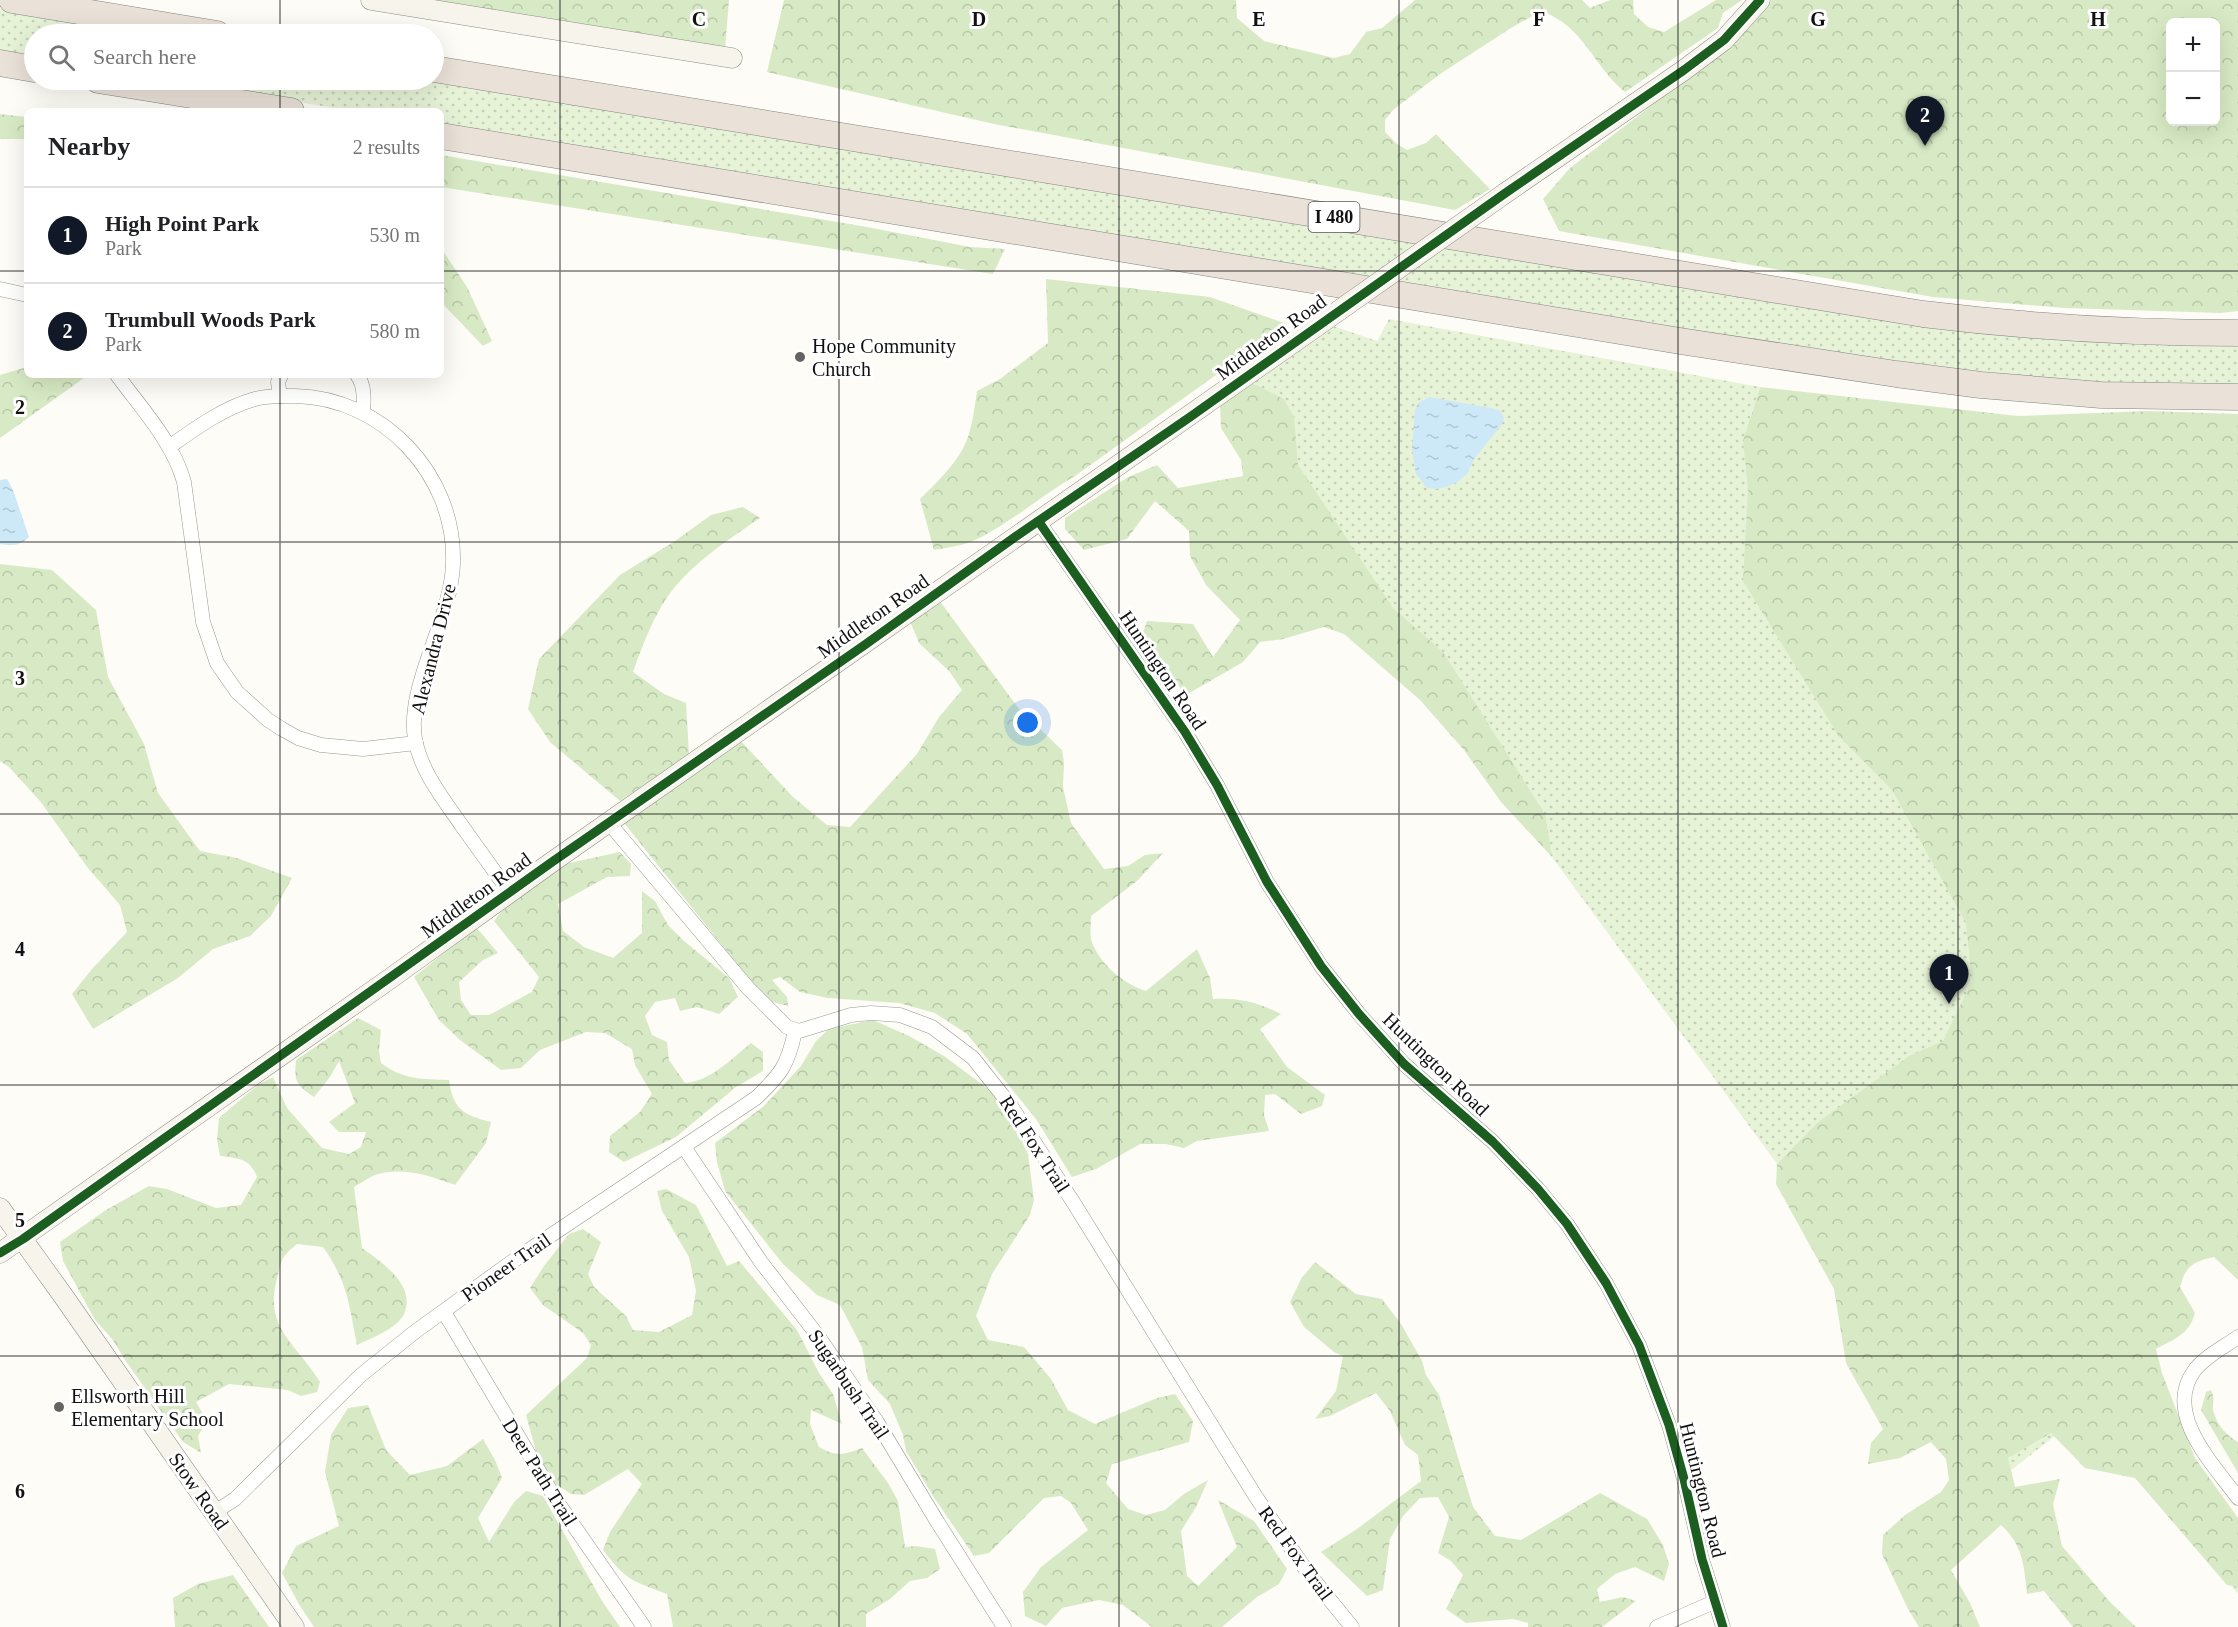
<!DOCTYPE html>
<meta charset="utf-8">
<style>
:root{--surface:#fff;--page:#f2f2f2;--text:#202124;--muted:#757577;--line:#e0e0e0;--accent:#111827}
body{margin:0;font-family:Georgia,serif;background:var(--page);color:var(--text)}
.controls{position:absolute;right:18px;top:18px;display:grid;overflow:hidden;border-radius:9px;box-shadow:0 6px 24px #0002}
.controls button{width:54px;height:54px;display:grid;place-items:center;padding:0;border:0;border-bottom:2px solid var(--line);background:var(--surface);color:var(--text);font:30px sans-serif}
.you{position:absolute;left:1028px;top:723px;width:21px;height:21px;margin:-15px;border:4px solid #fff;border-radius:50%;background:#1a73e8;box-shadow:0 0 0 9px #1a73e833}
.badge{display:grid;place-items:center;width:39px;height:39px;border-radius:50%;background:var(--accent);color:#fff;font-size:20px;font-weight:700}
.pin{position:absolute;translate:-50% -50px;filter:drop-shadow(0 2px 3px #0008)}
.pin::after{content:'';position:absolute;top:32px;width:21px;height:18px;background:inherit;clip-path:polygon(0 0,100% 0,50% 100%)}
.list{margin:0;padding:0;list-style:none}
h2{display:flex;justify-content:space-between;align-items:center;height:78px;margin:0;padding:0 24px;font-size:26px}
h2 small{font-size:20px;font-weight:400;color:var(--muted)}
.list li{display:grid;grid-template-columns:39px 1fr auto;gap:18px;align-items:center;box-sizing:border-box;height:96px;padding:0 24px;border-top:2px solid var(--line)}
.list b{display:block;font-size:22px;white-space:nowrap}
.list p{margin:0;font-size:20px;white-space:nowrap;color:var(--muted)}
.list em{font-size:20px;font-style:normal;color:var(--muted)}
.icon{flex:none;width:33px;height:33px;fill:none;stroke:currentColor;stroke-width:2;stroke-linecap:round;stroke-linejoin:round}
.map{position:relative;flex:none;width:2238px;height:1627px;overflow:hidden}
.search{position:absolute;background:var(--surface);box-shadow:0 6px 24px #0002;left:24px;top:24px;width:420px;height:66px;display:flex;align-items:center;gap:15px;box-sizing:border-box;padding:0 21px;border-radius:33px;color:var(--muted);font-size:22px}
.panel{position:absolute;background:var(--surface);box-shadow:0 6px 24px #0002;left:24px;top:108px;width:420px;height:270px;border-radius:9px}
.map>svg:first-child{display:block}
.grass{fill:url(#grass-dots)}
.forest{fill:url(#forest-crowns);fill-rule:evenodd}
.water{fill:url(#water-ripples)}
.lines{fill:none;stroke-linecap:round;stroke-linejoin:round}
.street-casing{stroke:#979795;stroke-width:15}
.secondary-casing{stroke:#8e8d8b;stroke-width:21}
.highway-casing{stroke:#858482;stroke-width:27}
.street{stroke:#fffffe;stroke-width:14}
.secondary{stroke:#f6f4eb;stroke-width:20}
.highway{stroke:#eae1d8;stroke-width:26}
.secondary-bridge-casing{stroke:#8e8d8b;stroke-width:21;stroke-linecap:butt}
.secondary-bridge{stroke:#f6f4eb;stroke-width:20}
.cycleway-casing{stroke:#fff;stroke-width:13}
.cycleway{stroke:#1b5e20;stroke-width:9}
.grid{fill:none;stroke:#111;stroke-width:1.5;stroke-opacity:0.55}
.poi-dot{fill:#646362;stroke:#fff;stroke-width:2}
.labels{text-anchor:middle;stroke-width:6;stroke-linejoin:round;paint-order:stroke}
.shield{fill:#fff;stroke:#585858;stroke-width:1.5}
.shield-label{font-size:18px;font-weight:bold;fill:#111}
.street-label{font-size:20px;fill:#111;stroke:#fff}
.poi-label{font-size:20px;fill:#111;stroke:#fff;text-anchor:start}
.grid-label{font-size:20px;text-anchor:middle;font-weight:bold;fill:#111;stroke:#fff;stroke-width:6;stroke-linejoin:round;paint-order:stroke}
</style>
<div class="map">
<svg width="2238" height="1627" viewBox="0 0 2238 1627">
<defs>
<pattern id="grass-dots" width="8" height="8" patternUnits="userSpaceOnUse" patternTransform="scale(1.5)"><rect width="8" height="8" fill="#e7f3d7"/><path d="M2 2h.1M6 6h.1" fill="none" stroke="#c5cfb8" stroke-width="1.8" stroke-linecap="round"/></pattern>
<pattern id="forest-crowns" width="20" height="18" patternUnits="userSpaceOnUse" patternTransform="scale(1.5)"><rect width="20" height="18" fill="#d8eac5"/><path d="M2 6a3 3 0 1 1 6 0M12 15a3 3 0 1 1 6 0" fill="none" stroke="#b8c8a8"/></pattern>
<pattern id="water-ripples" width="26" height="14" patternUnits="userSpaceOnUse" patternTransform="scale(1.5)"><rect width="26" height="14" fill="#cde8f7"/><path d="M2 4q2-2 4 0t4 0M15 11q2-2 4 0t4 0" fill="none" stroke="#afc6d3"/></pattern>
</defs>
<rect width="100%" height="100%" fill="#fdfcf7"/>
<g class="grass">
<path d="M 0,8 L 163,34 L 34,34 L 34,59 L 0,53 Z"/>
<path d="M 434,79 L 1417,242 L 1369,278 L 441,125 L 441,111 L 353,111 L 160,80 Z"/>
<path d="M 1445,248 L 1793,306 L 1990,334 L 2238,345 L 2238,385 L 2172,385 L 2055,381 L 1798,348 L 1395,282 Z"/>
<path d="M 1389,319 L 1760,387 L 1750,417 L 1843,430 L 2077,1311 L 2238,1527 L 2238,1594 L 2089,1409 L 2005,1475 L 1220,404 L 1330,325 L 1377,341 Z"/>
</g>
<g class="forest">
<path d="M 416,0 L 729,0 L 725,48 Z"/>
<path d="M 784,0 L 1236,0 L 1237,18 L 1264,41 L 1334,58 L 1350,54 L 1366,32 L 1382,28 L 1415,0 L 1582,0 L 1590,8 L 1610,0 L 1633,0 L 1634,14 L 1648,27 L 1664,32 L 1716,0 L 1742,0 L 1723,13 L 1718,28 L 1625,92 C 1593,66 1584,26 1541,11 L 1511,28 L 1440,74 L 1393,110 L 1385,120 L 1385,132 L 1397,144 L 1407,150 L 1426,143 L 1436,134 L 1490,189 L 1455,210 L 994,124 L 767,72 Z"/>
<path d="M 1772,0 L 2238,0 L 2238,311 L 2221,313 L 2065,308 L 1933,297 L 1559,231 L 1543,199 L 1570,168 L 1733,43 ZM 2170,22 L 2216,22 L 2216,122 L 2170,122 Z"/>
<path d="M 0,114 L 27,117 L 27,139 L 0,139 Z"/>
<path d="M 441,155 L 867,227 L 970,247 L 1005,249 L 993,274 L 441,187 Z"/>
<path d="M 441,248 L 467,287 L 492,341 L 483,346 L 441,302 Z"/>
<path d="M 1046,279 L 1210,297 L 1287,324 L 1075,476 C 1042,495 1004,528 971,542 C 959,546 946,548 934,550 L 920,499 C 939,480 961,460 969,434 C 973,420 975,405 977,391 L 1000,379 L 1048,343 Z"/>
<path d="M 27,367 L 27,375 L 82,375 L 84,378 L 0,438 L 0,375 Z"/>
<path d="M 1250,382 L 1284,399 L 1294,417 L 1298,465 L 1393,608 L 1443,652 L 1545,814 L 1552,857 L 1501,802 L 1464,750 L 1420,700 L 1344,634 L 1324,627 L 1283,639 L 1260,642 L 1243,662 L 1186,695 L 1141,639 L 1147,621 L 1193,624 L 1213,657 L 1240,620 L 1206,585 L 1190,556 L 1189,531 L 1155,501 L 1127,539 L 1084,550 L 1065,529 L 1065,518 L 1128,477 L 1157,465 L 1178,488 L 1243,476 L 1241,460 L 1221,428 L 1220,404 Z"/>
<path d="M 1760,387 L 2018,416 L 2148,411 L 2238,414 L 2238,1280 L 2214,1257 C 2193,1262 2186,1265 2180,1287 L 2195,1313 C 2189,1335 2174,1339 2156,1349 L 2162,1373 L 2195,1458 L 2238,1518 L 2238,1587 L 2227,1585 L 2135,1478 L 2085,1468 L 2051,1433 L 2008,1458 L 2015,1487 L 2060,1479 L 2053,1504 L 2062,1546 L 2110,1602 L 2136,1627 L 2073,1627 L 2044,1591 L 2027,1594 C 2024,1566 2023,1545 2001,1525 L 1951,1570 L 1970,1603 L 1980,1627 L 1919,1627 L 1908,1609 L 1882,1554 L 1883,1535 L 1905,1515 L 1941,1492 L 1949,1480 L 1946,1459 L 1931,1442 L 1900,1458 L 1868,1464 L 1871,1443 L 1883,1429 L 1846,1363 L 1834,1289 L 1776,1184 L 1777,1164 L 1817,1123 L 1909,1056 L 1943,1041 L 1972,981 L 1966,923 L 1892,790 L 1838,735 L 1743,581 L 1748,489 L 1743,441 Z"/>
<path d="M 743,507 L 760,518 C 728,540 695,561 671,592 C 655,612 642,647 633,672 L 664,694 L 686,703 L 689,754 L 620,801 L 550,742 L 528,709 L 539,659 L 620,575 L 675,541 L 711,515 Z"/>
<path d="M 0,564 L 52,570 L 96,610 L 108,677 L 144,744 L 158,793 L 200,851 L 237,858 L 292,878 L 271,916 L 250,936 L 213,949 L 178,978 L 93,1029 L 72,994 L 92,969 L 127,932 L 120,905 L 88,868 L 40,801 L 9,767 L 0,761 Z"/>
<path d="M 939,600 L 1019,709 L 1062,750 L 1064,763 L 1063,787 L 1071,823 L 1104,869 L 1128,866 L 1145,855 L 1163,853 L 1137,881 L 1091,916 C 1091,924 1089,937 1093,945 C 1103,967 1123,983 1146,991 L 1197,949 L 1210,978 L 1213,999 C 1240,998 1257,1002 1281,1014 L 1260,1029 L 1287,1067 L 1325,1095 L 1322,1106 L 1301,1114 L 1275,1094 L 1265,1095 L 1264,1115 L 1269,1131 L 1197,1141 L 1184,1148 L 1166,1144 L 1140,1144 L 1096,1169 L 1072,1177 L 1036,1119 L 967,1034 L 935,1013 L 899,1003 L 828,998 L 800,992 L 780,977 L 772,980 L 787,997 L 788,1006 L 772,1002 L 758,990 L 624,823 L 739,739 L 793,797 L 827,825 L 850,827 L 917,754 L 939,717 L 962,690 L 949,671 L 919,643 L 910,621 Z"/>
<path d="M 620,852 L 631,864 L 630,876 L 607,877 L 558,904 L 563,931 L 584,947 L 613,958 L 642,933 L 642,891 L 655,901 L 668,925 L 684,941 L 729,978 L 738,997 L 719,1014 L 697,1007 L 680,1011 L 675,998 L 655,1002 L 645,1016 L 652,1035 L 667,1042 L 669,1060 L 685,1083 C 711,1081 731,1059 751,1043 L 763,1052 L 763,1071 L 736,1087 L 676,1137 L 624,1162 L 609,1152 L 610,1136 L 640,1112 L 652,1094 L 635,1065 L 632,1049 L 605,1033 L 586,1032 L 540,1050 L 521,1068 L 501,1070 L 460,1040 L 439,1020 L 414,977 L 476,927 L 498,953 L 483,960 L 459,982 L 461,1000 L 471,1015 L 489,1015 L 532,992 L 539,977 L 494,921 L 500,913 L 560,865 Z"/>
<path d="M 358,1018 L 381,1030 L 379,1051 L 381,1063 C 403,1080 423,1079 449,1080 C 453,1110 464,1115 491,1122 L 486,1143 L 455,1185 C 431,1176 402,1166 375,1175 C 368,1178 361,1183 354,1187 L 362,1248 C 381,1262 417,1285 404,1314 C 398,1328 370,1339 357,1345 C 349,1305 348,1282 323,1247 L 297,1244 C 281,1257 282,1259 277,1279 C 263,1328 298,1345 320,1382 L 317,1392 L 301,1396 L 288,1390 L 229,1384 L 196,1402 L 207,1421 L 198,1436 L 201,1453 L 183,1442 L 125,1360 L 113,1340 L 95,1320 L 63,1261 L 60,1242 L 106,1210 L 149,1186 L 167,1189 L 216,1208 L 241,1205 L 257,1177 C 251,1159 238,1158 220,1156 L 217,1140 L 219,1118 L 259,1084 L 273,1077 L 287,1108 L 322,1148 L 349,1154 L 361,1147 L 366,1132 L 339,1132 L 329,1122 L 355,1103 L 339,1061 L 330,1077 L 314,1097 C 296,1085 294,1082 296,1060 Z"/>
<path d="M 873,1020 L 909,1036 L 944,1056 L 991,1091 L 1017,1131 L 1028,1154 L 1034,1200 L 1030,1215 L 992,1274 L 976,1316 L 988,1340 L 1024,1347 L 1051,1379 L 1068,1410 L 1095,1424 L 1157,1398 L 1175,1394 L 1193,1421 L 1189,1442 L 1112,1464 L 1106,1483 L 1128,1509 L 1146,1515 L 1165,1510 L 1184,1494 L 1208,1480 L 1196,1507 L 1181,1531 L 1187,1576 L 1198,1586 L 1237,1547 L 1218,1500 L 1254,1521 L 1287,1569 L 1279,1584 L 1257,1597 L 1222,1627 L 1152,1627 L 1123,1605 L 1099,1600 L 1062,1608 L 1046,1626 L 1025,1616 L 1023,1592 L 1041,1567 L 1088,1530 L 1071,1503 L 1061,1496 L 1044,1498 L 989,1553 L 974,1556 L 933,1496 L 906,1451 L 903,1435 L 890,1404 L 868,1380 L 862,1347 L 840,1305 L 817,1295 L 783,1264 L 725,1191 L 717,1162 L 715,1143 L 764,1106 L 801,1066 L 816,1041 L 829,1029 Z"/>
<path d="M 666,1189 L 696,1205 L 727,1266 L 739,1261 L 797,1330 L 819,1373 L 833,1394 L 842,1424 L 811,1410 L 810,1424 L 819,1447 C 837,1457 843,1455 862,1448 L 888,1483 L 898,1501 L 905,1547 L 915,1546 L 935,1549 L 940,1569 L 927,1578 L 910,1581 L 890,1599 L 866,1614 L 866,1627 L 673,1627 L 667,1594 C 632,1581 626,1580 603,1550 L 610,1532 L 642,1484 L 628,1469 L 584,1495 L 571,1494 L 554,1483 L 540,1466 L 526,1415 L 587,1358 L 591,1345 L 583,1333 L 543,1305 L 530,1288 L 544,1266 L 569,1234 L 583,1229 L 601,1242 L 588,1274 L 594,1287 L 626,1316 L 633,1330 L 659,1332 L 692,1315 L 696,1291 L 689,1257 L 662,1211 L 657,1191 Z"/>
<path d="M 1315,1262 L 1356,1294 L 1382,1299 L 1401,1324 L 1422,1361 L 1426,1375 L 1439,1395 L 1473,1507 L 1495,1536 L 1521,1540 L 1600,1493 L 1647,1519 L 1663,1545 L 1669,1564 L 1664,1581 L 1635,1567 L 1615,1574 L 1597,1589 L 1600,1602 L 1623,1597 L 1636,1601 L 1602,1627 L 1528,1627 L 1528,1623 L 1513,1619 L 1466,1623 L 1446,1609 L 1463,1575 L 1451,1561 L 1438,1553 L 1449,1517 L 1438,1497 L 1420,1498 L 1403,1516 L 1390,1539 L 1383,1590 L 1367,1596 L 1321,1552 L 1357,1529 L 1421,1481 L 1418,1455 L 1405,1445 L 1390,1411 L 1376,1393 L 1330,1416 L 1315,1419 L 1336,1391 L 1343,1356 L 1334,1352 L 1304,1327 L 1290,1302 L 1301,1279 Z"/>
<path d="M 2211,1390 C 2216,1400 2211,1405 2214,1413 C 2217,1425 2228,1437 2238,1442 L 2238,1473 L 2201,1410 L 2206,1392 Z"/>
<path d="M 368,1405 L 386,1450 L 410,1475 L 447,1466 L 483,1439 L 495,1460 L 502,1478 L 478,1518 L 489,1542 L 514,1502 L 526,1491 L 543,1496 L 602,1601 L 620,1627 L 314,1627 L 300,1606 L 282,1573 L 296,1546 L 339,1526 L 325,1472 L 331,1435 L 348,1408 Z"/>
<path d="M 233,1575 L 269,1627 L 175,1627 L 173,1598 L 198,1584 Z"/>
</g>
<g class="water">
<path d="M 1429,397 L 1491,408 L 1500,411 L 1504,418 L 1502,424 L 1474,459 L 1467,474 L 1456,483 L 1445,487 L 1436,489 L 1427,488 L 1416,474 L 1412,449 L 1415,411 L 1418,403 Z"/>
<path d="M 7,479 L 13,490 L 29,537 C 19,546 13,546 0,544 L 0,480 Z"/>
</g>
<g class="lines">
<g class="street-casing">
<g id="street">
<path d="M 0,289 L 27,295"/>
<path d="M 117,375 C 141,408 173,442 184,482 L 203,622 L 217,663 L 237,692 L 268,720 L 282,729 L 298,738 L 321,745 L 363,749 L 416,743"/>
<path d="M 357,375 C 365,385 364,400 363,412"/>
<path d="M 280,396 L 278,382 L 281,375"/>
<path d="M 169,447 C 196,428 223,408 255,399 C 268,395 283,396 296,396 C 383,398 456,475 453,563 C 452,619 406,685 415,739 C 421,772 444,800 462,826 C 478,848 494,871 510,893"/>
<path d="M 1039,522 L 1185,732 L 1217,785 L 1267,882 L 1321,966 L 1359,1014 L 1404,1064 L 1493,1142 L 1538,1189 L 1567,1224 L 1606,1283 L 1639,1345 L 1669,1425 L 1684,1479 L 1702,1559 L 1723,1627"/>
<path d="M 609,823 L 748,988 L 787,1027 L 799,1031 L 851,1015 L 871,1013 L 900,1015 L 932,1027 L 973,1058 L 1011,1106 L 1075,1205 L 1256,1497 L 1308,1573 L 1352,1627"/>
<path d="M 684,1147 L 761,1262 L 818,1336 L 877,1422 L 938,1523 L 1004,1627"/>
<path d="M 444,1312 L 558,1503 L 644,1627"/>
<path d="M 2238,1337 C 2224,1347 2204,1357 2194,1371 C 2163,1414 2214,1465 2238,1498"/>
<path d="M 215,1512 L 235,1499 L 361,1375 L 416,1331 L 520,1256 L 756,1098 C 781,1074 788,1065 795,1031"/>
<path d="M 1657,1627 L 1714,1602"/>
</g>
</g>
<g class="secondary-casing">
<g id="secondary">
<path d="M 371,0 L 732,58"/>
<path d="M 1504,194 L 1684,70 L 1724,40 L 1760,0"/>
<path d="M 0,1208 L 64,1297 L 294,1627"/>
<path d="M 0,1253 L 391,978 L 552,862 L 1317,326"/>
</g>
</g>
<g class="highway-casing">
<g id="highway">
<path d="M 12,0 L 217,34"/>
<path d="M 0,63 L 34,69"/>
<path d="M 434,69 L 1923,314 C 2029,327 2132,333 2238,333"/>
<path d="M 98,80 L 291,111"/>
<path d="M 441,136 L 1680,341 L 1896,374 L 1981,385 L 2101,395 L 2238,397"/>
</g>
</g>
<use href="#street" class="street"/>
<use href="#secondary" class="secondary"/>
<use href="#highway" class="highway"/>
<g class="secondary-bridge-casing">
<path id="secondary-bridge" d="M 1317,326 L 1504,194"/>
</g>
<use href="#secondary-bridge" class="secondary-bridge"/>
<g class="cycleway-casing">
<g id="cycleway">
<path d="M 1039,522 L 1185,732 L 1217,785 L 1267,882 L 1321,966 L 1359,1014 L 1404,1064 L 1493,1142 L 1538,1189 L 1567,1224 L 1606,1283 L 1639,1345 L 1669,1425 L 1684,1479 L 1702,1559 L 1723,1627"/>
<path d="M 0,1253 L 23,1239 L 552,862 L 866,644 L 1015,537 L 1190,417 L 1504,194 L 1684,70 L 1724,40 L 1760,0"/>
</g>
</g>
<use href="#cycleway" class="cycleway"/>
</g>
<path class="grid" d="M 280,0 L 280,34M 560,0 L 560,1627M 839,0 L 839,1627M 1119,0 L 1119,1627M 1399,0 L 1399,1627M 1678,0 L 1678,1627M 1958,0 L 1958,1627M 280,80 L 280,111M 0,271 L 27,271M 441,271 L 2238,271M 280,375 L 280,1627M 0,542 L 2238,542M 0,814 L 2238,814M 0,1085 L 2238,1085M 0,1356 L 2238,1356"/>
<g class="poi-dot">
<circle cx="800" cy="357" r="6"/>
<circle cx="59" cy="1407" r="6"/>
</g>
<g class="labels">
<rect class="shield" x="1308.5" y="202" width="51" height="30" rx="4.5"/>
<g class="shield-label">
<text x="1334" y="223">I 480</text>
</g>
<g class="street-label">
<text transform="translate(1271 337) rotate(-36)" y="7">Middleton Road</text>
<text transform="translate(873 616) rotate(-35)" y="7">Middleton Road</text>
<text transform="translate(433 649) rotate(-76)" y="7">Alexandra Drive</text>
<text transform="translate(1163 670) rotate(56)" y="7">Huntington Road</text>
<text transform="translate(476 895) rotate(-36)" y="7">Middleton Road</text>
<text transform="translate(1436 1064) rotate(44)" y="7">Huntington Road</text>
<text transform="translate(1035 1144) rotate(57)" y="7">Red Fox Trail</text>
<text transform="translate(506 1267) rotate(-35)" y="7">Pioneer Trail</text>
<text transform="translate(849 1384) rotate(56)" y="7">Sugarbush Trail</text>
<text transform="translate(540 1472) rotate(58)" y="7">Deer Path Trail</text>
<text transform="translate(1703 1490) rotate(76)" y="7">Huntington Road</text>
<text transform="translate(199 1491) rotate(55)" y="7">Stow Road</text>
<text transform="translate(1296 1553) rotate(54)" y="7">Red Fox Trail</text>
</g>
<g class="poi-label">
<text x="812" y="353">Hope Community<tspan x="812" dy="23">Church</tspan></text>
<text x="71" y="1403">Ellsworth Hill<tspan x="71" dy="23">Elementary School</tspan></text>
</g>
</g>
<g class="grid-label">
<text x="699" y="26">C</text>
<text x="979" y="26">D</text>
<text x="1259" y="26">E</text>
<text x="1539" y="26">F</text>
<text x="1818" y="26">G</text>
<text x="2098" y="26">H</text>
<text x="20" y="414">2</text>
<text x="20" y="685">3</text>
<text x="20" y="956">4</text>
<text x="20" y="1227">5</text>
<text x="20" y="1498">6</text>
</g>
</svg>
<div class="controls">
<button>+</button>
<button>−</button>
</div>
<div class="you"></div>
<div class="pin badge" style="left:1949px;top:1004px">1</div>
<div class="pin badge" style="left:1925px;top:146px">2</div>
<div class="search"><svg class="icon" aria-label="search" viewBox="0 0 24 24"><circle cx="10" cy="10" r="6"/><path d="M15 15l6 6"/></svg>Search here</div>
<section class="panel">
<h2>Nearby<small>2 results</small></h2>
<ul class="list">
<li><span class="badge">1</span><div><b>High Point Park</b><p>Park</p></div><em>530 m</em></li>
<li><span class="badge">2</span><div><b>Trumbull Woods Park</b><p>Park</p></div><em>580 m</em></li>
</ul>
</section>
</div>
